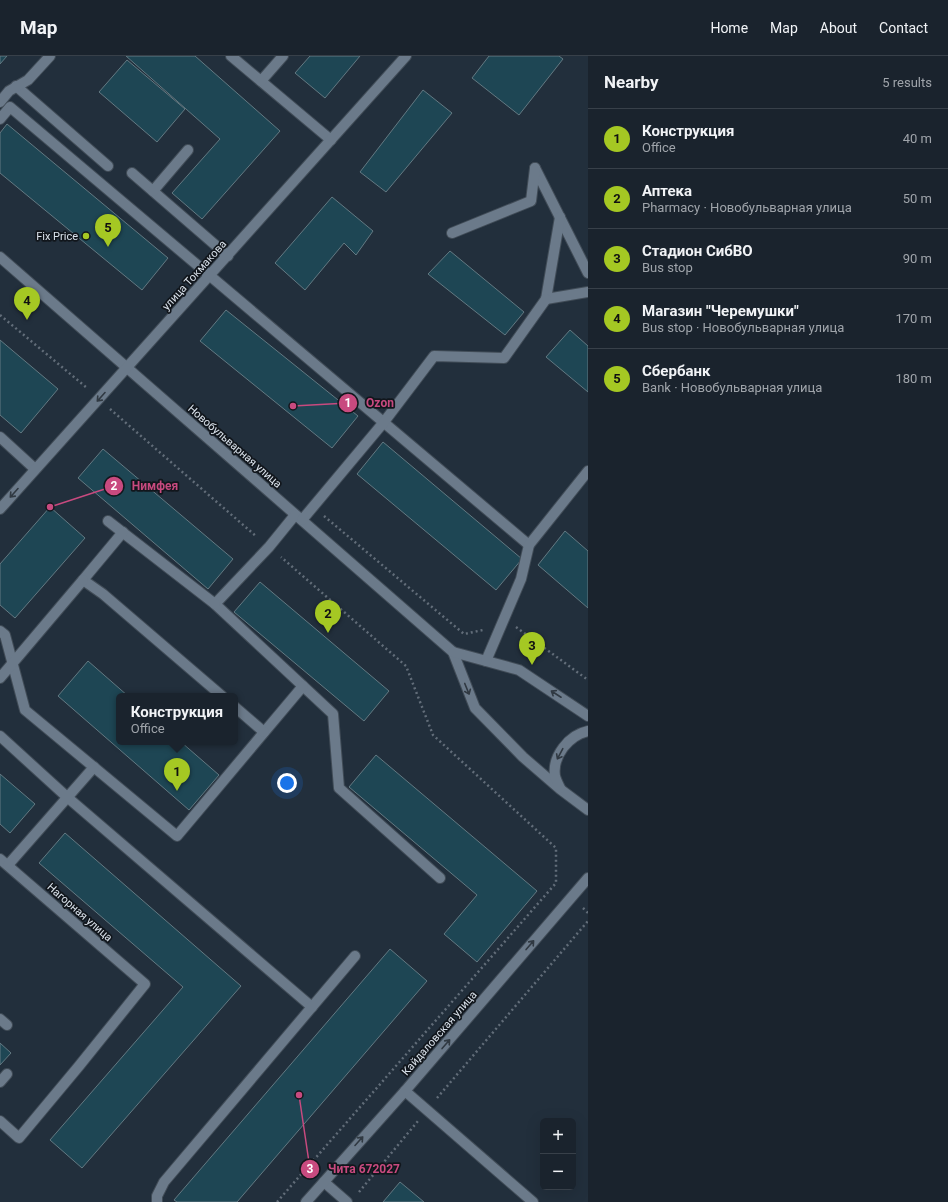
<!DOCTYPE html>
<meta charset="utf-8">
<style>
:root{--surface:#1a232d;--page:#272f39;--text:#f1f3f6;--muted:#9fa4aa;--line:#384049;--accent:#a5c823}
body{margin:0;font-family:Roboto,sans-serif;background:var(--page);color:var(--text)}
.controls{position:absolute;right:12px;bottom:12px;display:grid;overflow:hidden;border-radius:6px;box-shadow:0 4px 16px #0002}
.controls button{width:36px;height:36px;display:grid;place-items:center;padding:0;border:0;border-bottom:1px solid var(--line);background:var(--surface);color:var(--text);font:20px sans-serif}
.you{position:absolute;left:287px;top:727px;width:14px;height:14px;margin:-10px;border:3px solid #fff;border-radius:50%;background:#1a73e8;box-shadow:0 0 0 6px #1a73e833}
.badge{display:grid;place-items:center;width:26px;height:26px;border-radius:50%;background:var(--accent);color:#111;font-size:13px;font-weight:700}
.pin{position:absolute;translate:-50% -33px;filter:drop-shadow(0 1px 2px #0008)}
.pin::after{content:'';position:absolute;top:21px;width:14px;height:12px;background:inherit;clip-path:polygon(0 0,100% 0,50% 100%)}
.popup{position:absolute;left:116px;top:637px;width:122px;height:52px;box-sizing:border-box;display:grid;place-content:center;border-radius:6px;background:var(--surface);filter:drop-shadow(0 1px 3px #0005);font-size:13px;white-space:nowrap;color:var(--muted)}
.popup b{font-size:15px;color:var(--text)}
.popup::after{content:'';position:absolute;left:50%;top:100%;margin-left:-8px;border:8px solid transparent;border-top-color:var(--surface)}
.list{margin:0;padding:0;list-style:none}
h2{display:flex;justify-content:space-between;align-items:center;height:52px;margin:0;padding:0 16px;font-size:17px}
h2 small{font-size:13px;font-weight:400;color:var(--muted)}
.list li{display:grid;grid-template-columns:26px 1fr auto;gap:12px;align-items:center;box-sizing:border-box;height:60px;padding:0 16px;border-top:1px solid var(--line)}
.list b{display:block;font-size:15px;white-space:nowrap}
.list p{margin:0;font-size:13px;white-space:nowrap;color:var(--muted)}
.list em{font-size:13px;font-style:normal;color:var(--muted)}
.map{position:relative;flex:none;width:588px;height:1146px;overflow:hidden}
header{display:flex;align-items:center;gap:24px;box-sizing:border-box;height:56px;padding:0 20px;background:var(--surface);border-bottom:1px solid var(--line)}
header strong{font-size:19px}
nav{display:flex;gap:22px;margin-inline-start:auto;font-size:14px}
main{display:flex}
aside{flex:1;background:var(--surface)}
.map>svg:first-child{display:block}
.building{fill:#1e4654;stroke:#637982}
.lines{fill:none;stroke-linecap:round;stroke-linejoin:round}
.minor-casing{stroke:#414c57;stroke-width:12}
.path{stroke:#626d79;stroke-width:2.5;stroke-dasharray:2 3;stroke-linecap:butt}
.minor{stroke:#6b7a8a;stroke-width:10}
.oneway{stroke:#303942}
.poi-dot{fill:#a5c823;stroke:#11161c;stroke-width:1.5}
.labels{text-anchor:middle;stroke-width:3.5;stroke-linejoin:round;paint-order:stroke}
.poi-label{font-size:11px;fill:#dae2eb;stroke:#11161c;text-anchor:end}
.street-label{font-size:11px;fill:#dae2eb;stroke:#11161c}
.leader{fill:none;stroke:#c84a7f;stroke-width:1.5}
.callout-dot{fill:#c84a7f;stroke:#11161c;stroke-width:1.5}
.mark-label{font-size:12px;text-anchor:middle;font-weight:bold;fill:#fff}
.callout-label{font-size:12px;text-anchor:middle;font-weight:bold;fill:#c84a7f;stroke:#11161c;stroke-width:3.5;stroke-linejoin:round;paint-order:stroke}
</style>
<header>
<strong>Map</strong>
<nav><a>Home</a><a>Map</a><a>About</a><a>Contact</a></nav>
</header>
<main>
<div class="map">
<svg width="588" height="1146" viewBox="0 0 588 1146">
<rect width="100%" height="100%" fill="#222f3c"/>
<g class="building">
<path d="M 0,0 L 7,0 L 0,8 Z"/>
<path d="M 126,0 L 195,0 L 280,75 L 202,163 L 172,137 L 220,83 Z"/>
<path d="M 310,0 L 360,0 L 325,42 L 295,17 Z"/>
<path d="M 489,0 L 559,0 L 563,3 L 519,59 L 472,22 Z"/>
<path d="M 127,4 L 185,53 L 157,86 L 99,36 Z"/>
<path d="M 423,34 L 452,57 L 386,136 L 360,116 Z"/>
<path d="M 7,68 L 168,202 L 142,234 L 0,117 L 0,77 Z"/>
<path d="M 332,141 L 373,175 L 356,199 L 344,187 L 305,234 L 275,207 Z"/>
<path d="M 450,195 L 524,256 L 505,279 L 428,218 Z"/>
<path d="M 226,254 L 358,360 L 332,392 L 200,285 Z"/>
<path d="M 570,274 L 588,290 L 588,336 L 546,301 Z"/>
<path d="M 0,284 L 58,333 L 21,377 L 0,359 Z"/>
<path d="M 383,386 L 522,503 L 496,534 L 357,418 Z"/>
<path d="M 103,393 L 233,503 L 208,533 L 78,422 Z"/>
<path d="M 50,451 L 85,482 L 15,562 L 0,549 L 0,508 Z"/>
<path d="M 565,475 L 588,495 L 588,552 L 538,509 Z"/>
<path d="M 260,526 L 389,635 L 364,665 L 234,556 Z"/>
<path d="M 88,605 L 128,640 L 119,640 L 119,686 L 181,686 L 219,719 L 189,754 L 58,640 Z"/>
<path d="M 376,699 L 537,835 L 477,906 L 444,878 L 477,839 L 349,731 Z"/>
<path d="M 0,718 L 35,748 L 10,777 L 0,768 Z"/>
<path d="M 65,777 L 241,930 L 82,1112 L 50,1084 L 183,931 L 39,807 Z"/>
<path d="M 390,893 L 427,925 L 237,1146 L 177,1146 L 174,1144 Z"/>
<path d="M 0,987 L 11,997 L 0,1009 Z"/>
<path d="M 400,1126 L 424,1146 L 383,1146 Z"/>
</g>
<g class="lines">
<g class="minor-casing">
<g id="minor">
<path d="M 231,0 L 331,84"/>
<path d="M 261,25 L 283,0"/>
<path d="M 16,30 L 108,110"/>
<path d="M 0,46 L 9,35 L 28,24 L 50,0"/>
<path d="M 0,63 L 10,51 L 529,489"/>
<path d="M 535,112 L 588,217"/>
<path d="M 132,117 L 228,200"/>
<path d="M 153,135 L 188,94"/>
<path d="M 560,161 L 546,243 L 588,236"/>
<path d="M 452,177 L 531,145 L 535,112"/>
<path d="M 0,201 L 453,596 L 475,652 L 523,701 L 560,733 L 588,754"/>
<path d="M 0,381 L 35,413"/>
<path d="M 0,453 L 406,0"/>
<path d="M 295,459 L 269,491 L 215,548 L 333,658 L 339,732 L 440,822"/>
<path d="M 302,464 L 384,366 L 434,300 L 504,302 L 546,243"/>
<path d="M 108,465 L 215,548"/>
<path d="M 123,476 L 83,524 L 103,538 L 222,640"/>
<path d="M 0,575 L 5,579 L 25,654 L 177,780 L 303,630"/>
<path d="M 453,596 L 519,614 L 588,660"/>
<path d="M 486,605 L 521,523 L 529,489 L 588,415"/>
<path d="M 0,622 L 83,524"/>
<path d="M 235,651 L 264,676"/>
<path d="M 0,680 L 67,741 L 312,951"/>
<path d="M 560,732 C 558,728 556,724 555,720 C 552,700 569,679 588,675"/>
<path d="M 0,803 L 145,928 L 79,1010 L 19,1082 L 0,1065"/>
<path d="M 8,809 L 94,711"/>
<path d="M 0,963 L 7,969"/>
<path d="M 0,1026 L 7,1018"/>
<path d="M 405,1035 L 533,1146"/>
<path d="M 324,1126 L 347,1146"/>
<path d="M 157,1146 L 157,1140 L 164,1126 L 355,900"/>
<path d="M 306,1146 L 405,1035 L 588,822"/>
</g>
</g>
<g class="path">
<path d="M 0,259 L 87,332"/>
<path d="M 110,353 L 257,481"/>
<path d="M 324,460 L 464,578 L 483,574"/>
<path d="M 516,571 L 588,624"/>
<path d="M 583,852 L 588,857"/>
<path d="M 437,1042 L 588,865"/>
<path d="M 359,1136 L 418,1065"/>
<path d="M 277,1146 L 556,827 L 556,792 L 433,679 L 406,610 L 281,501"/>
</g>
<use href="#minor" class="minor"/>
</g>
<defs><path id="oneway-shaft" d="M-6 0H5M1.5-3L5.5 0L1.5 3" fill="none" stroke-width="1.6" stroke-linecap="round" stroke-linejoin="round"/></defs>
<g class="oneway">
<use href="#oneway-shaft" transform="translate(101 341) rotate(132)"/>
<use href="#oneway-shaft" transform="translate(14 437) rotate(132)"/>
<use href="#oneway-shaft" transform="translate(467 633) rotate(68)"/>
<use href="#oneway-shaft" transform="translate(556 638) rotate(-147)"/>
<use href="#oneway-shaft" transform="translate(560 698) rotate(118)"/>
<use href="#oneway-shaft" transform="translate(530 889) rotate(-49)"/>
<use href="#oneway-shaft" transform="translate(446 988) rotate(-49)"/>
<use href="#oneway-shaft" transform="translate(359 1085) rotate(-48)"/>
</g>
<circle class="poi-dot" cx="86" cy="180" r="4"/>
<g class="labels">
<g class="poi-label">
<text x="78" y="184">Fix Price</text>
</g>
<g class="street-label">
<text transform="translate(194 219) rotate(-48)" y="4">улица Токмакова</text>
<text transform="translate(235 390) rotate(41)" y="4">Новобульварная улица</text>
<text transform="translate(80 856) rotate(41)" y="4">Нагорная улица</text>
<text transform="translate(439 977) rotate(-49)" y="4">Кайдаловская улица</text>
</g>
</g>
<path class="leader" d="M293 350L348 347M50 451L114 430M299 1039L310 1113"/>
<g class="callout-dot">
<circle cx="293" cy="350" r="4"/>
<circle cx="50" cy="451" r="4"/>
<circle cx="299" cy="1039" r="4"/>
<circle cx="348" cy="347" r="10"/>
<circle cx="114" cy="430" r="10"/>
<circle cx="310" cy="1113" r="10"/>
</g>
<g class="mark-label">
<text x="348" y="351">1</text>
<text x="114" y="434">2</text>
<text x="310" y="1117">3</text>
</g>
<g class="callout-label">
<text x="380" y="351">Ozon</text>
<text x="155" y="434">Нимфея</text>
<text x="364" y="1117">Чита 672027</text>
</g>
</svg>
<div class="controls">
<button>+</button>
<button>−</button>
</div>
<div class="you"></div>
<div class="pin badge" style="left:177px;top:735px">1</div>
<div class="popup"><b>Конструкция</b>Office</div>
<div class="pin badge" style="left:328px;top:577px">2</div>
<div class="pin badge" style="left:532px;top:609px">3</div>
<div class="pin badge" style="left:27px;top:264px">4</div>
<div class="pin badge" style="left:108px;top:191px">5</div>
</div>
<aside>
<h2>Nearby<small>5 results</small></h2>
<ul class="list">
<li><span class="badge">1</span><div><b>Конструкция</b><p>Office</p></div><em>40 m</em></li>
<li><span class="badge">2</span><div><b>Аптека</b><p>Pharmacy · Новобульварная улица</p></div><em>50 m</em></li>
<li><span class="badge">3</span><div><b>Стадион СибВО</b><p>Bus stop</p></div><em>90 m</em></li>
<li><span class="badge">4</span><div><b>Магазин &quot;Черемушки&quot;</b><p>Bus stop · Новобульварная улица</p></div><em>170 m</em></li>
<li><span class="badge">5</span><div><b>Сбербанк</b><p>Bank · Новобульварная улица</p></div><em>180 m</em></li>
</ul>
</aside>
</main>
